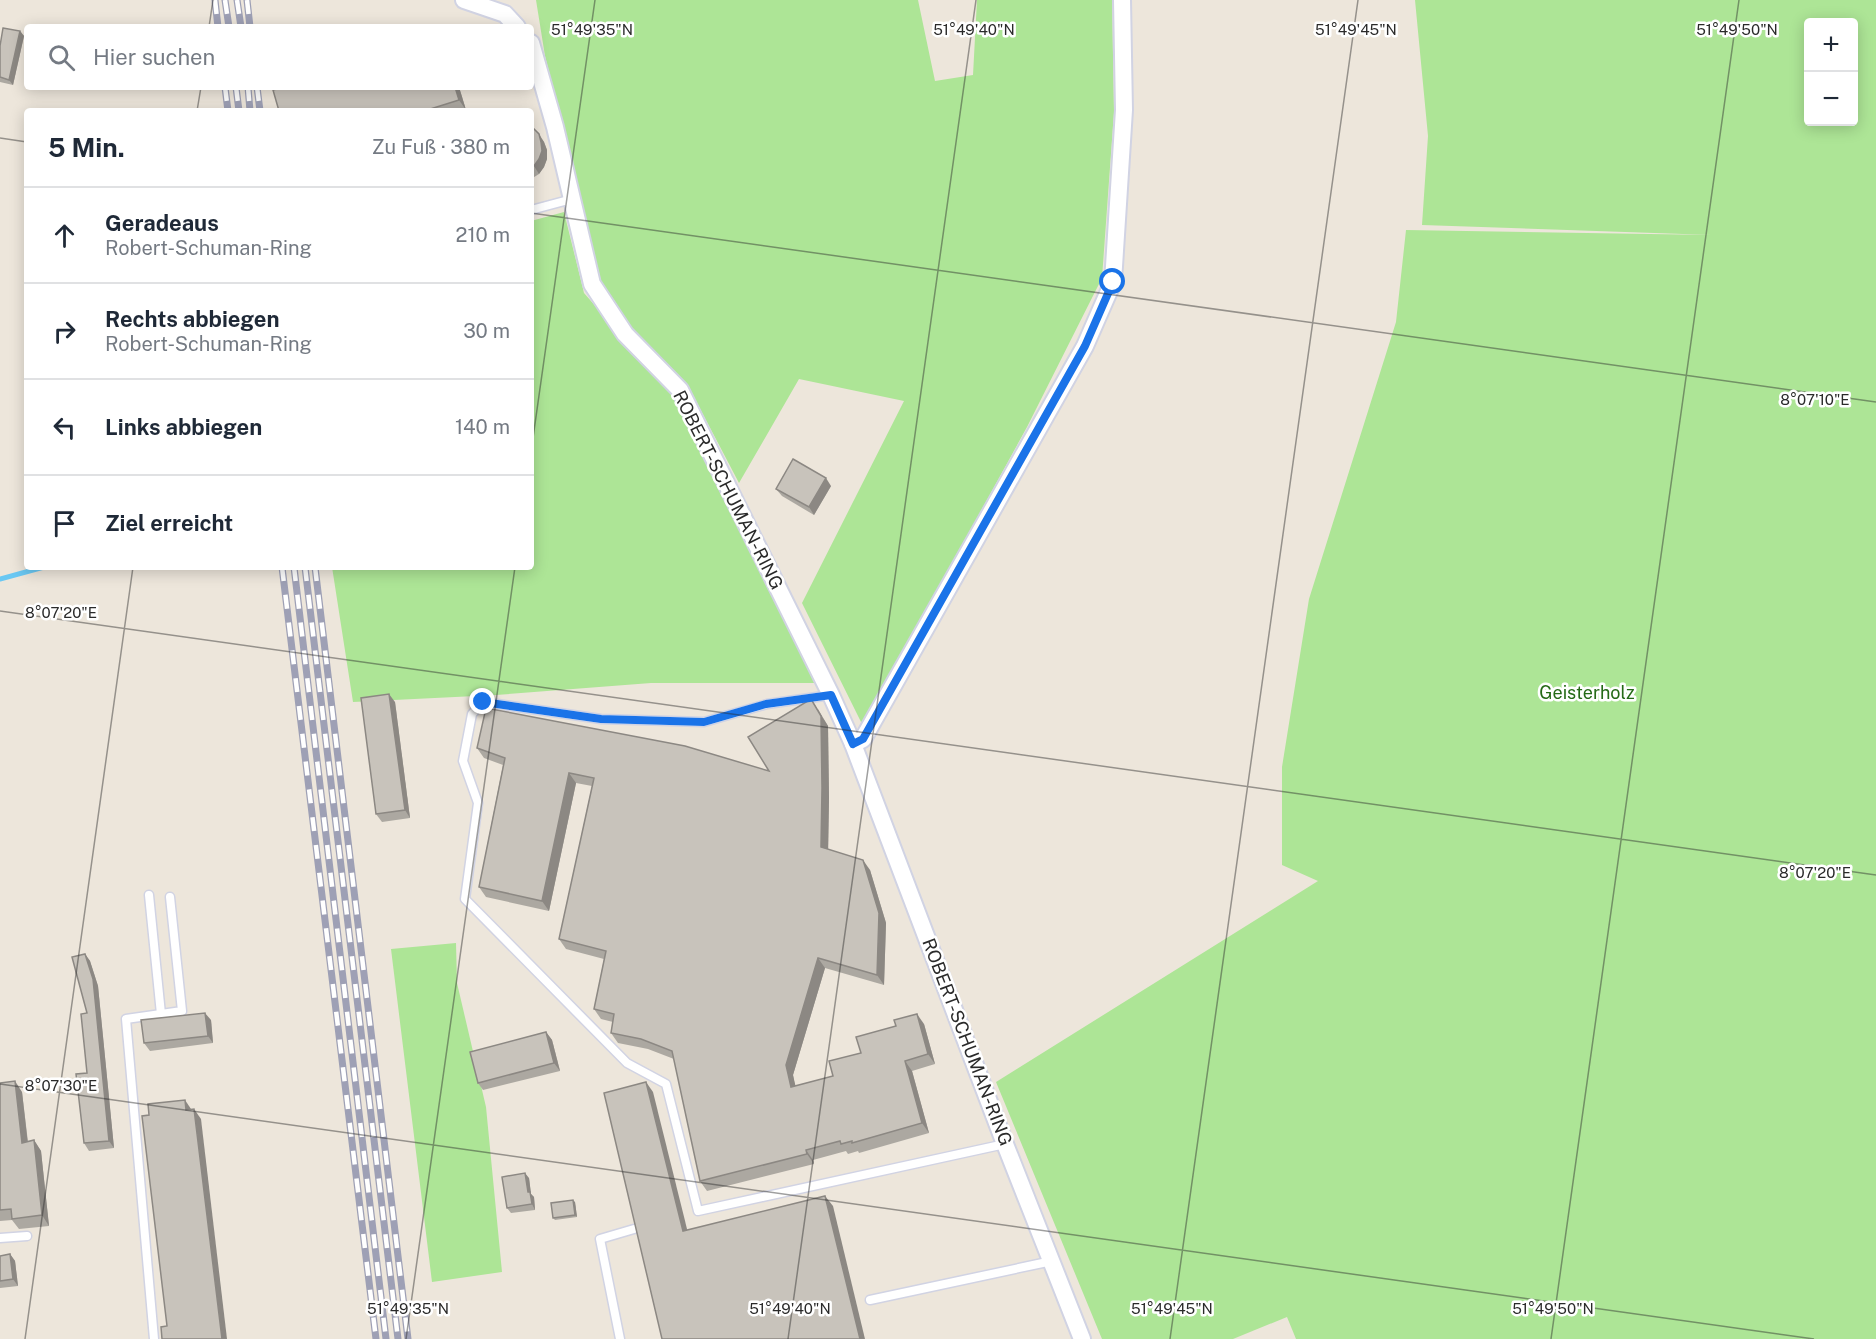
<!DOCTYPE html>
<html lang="de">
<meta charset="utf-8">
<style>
:root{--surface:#fff;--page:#f2f2f3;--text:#1f2937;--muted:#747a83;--line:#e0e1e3}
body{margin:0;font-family:"Public Sans",sans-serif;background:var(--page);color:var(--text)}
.controls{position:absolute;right:18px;top:18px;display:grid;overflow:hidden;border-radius:6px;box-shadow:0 3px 15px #0003}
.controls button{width:54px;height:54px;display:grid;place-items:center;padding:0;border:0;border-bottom:2px solid var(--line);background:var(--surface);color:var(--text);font:30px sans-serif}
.stop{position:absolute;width:18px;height:18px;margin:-14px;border:4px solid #1a73e8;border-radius:50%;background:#fff}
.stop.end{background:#1a73e8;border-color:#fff;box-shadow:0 2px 6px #0008}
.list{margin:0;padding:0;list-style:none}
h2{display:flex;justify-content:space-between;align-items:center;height:78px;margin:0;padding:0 24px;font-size:26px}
h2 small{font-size:20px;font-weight:400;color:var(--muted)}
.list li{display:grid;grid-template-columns:39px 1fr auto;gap:18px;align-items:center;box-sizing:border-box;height:96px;padding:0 24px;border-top:2px solid var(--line)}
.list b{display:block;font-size:22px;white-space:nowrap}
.list p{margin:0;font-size:20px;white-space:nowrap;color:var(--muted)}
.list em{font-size:20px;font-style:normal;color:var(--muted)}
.icon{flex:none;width:33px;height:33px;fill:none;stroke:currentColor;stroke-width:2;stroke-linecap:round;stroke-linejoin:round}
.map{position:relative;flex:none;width:1876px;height:1339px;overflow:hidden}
.search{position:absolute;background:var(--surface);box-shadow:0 3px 15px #0003;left:24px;top:24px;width:510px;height:66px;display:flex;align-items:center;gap:15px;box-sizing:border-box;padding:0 21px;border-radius:6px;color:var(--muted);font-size:22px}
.panel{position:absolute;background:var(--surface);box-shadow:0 3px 15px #0003;left:24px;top:108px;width:510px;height:462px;border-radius:6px}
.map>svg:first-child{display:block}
.green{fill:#ade596;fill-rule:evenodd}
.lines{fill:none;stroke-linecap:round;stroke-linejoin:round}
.stream{stroke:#6ac8f3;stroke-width:5}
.lane-casing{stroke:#d1d3e3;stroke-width:11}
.street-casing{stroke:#d1d3e3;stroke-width:20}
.lane{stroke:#fff;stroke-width:8}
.street{stroke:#fff;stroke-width:16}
.rail-casing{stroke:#9ea0b5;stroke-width:7}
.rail{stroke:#fff;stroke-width:4.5;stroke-dasharray:14;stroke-linecap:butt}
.wall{fill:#aca8a1}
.shaded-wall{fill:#8c8883}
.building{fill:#c8c3bb;stroke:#8c8883;stroke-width:1.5}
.route{stroke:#1a73e8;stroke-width:8}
.ticks{fill:none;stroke:#2a2a2a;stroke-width:1.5;stroke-opacity:0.45}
.labels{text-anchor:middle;stroke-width:5;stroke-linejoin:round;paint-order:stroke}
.street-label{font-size:18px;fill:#2a2a2a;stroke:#fff}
.park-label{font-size:18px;fill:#256a17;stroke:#fff}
.ticks-label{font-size:15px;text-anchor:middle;fill:#2a2a2a;stroke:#fff;stroke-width:5;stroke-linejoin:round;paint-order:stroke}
</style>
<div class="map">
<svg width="1876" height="1339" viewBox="0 0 1876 1339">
<rect width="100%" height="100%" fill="#ede6db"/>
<g class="green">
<path d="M 536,0 L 918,0 L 935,81 L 973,75 L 977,0 L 1112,0 L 1114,112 L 1102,278 L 1027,427 L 863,726 L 802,603 L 904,401 L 799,379 L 739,483 L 687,384 L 630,328 L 601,281 L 545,56 Z"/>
<path d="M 1415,0 L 1876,0 L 1876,1339 L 1296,1339 L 1287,1317 L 1233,1339 L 1102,1339 L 996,1082 L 1318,881 L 1282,865 L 1282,767 L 1309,599 L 1396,322 L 1406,230 L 1712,235 L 1422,225 L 1428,136 ZM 1808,22 L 1854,22 L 1854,122 L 1808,122 Z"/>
<path d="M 564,212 L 584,293 L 674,396 L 815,683 L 651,683 L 496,695 L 353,702 L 332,567 L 531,567 L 531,221 Z"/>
<path d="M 456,943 L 457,983 L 486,1107 L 502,1272 L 432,1282 L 391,949 Z"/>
</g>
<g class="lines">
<path class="stream" d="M 0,579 L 44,567"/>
<g class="lane-casing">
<g id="lane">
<path d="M 531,210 L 572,199"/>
<path d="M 831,695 L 767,704 L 704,722 L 601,719 L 483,702 L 472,714 L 463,761 L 478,803 L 465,899 L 627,1063 L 666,1084 L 698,1211 L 1005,1144"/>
<path d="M 149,895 L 161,1014"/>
<path d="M 0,1238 L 27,1236"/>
<path d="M 870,1300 L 1052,1261"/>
<path d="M 154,1339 L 126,1019 L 182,1011 L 170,897"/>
<path d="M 620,1339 L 600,1239 L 634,1229"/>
</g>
</g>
<g class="street-casing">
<g id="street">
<path d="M 464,0 L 505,14 L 517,27"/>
<path d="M 531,43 L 555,127 L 592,284 L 625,334 L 680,390 L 831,695 L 853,744 L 1005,1144 L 1082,1339"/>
<path d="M 853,744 L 863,739 L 1085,346 L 1113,282 L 1124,110 L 1122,0"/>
</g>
</g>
<use href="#lane" class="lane"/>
<use href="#street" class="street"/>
<g class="rail-casing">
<g id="rail">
<path d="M 215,0 L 218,27"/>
<path d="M 225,0 L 229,27"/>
<path d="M 237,0 L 241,27"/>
<path d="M 247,0 L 250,27"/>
<path d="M 225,87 L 228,111"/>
<path d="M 236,87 L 239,111"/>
<path d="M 248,87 L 250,111"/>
<path d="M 257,87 L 260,111"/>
<path d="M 282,567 L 376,1339"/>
<path d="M 294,567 L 386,1339"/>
<path d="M 305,567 L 398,1339"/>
<path d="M 315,567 L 408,1339"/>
</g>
</g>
<use href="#rail" class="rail"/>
</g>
<g class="wall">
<path d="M 20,31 L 24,36 L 13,85 L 0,82 L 0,46 Z"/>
<path d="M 284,87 L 459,87 L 466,110 L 279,111 Z"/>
<path d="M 531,126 L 544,142 L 547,150 L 547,159 L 544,167 L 539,174 L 531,179 Z"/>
<path d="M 831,486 L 814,515 L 782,496 L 776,489 Z"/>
<path d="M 395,702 L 410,818 L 382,822 L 376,814 Z"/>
<path d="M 818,709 L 828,726 L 829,798 L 828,850 L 870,870 L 886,923 L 884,985 L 825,968 L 793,1075 L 795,1086 L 833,1076 L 861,1053 L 924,1024 L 935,1064 L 912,1071 L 929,1133 L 859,1153 L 858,1151 L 848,1154 L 846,1151 L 813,1160 L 814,1164 L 707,1191 L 700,1181 L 674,1059 L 648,1049 L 618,1043 L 611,1033 L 613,1022 L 601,1019 L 594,1009 L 604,959 L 566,949 L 559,939 L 592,786 L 576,783 L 549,911 L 486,897 L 479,887 L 503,765 L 484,758 L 477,748 L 769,771 Z"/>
<path d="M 85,954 L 90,961 L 98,986 L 114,1148 L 89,1151 L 84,1143 L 87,1073 L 87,1013 Z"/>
<path d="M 211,1020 L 213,1043 L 150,1051 L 144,1043 Z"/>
<path d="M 546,1032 L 552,1040 L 560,1071 L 483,1090 L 478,1083 Z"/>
<path d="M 0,1083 L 22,1092 L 28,1142 L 34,1140 L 41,1151 L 49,1226 L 19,1229 L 12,1220 L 0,1221 Z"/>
<path d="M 529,1178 L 531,1194 L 534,1197 L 535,1210 L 511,1213 L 507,1208 Z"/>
<path d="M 575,1202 L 577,1217 L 555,1220 L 553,1218 Z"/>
<path d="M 10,1254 L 15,1261 L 18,1286 L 0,1288 L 0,1256 Z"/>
</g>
<g class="shaded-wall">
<path d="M 20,31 L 24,36 L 13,85 L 9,80 Z"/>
<path d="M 455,87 L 459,87 L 466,110 L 459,100 Z"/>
<path d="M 539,134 L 544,142 L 547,150 L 547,159 L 544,167 L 539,174 L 534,166 Z"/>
<path d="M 826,478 L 831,486 L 814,515 L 809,507 Z"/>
<path d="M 389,694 L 395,702 L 410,818 L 405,810 Z"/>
<path d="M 811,699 L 828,726 L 829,798 L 828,858 L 821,847 Z"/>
<path d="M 569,773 L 576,783 L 549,911 L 542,901 Z"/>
<path d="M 863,860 L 870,870 L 886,923 L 884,985 L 877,975 Z"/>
<path d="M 85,954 L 90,961 L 98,986 L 114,1148 L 109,1141 Z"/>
<path d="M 818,958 L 825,968 L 793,1075 L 798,1097 L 791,1087 L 786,1065 Z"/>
<path d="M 205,1013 L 211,1020 L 213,1043 L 208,1036 Z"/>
<path d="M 917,1014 L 924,1024 L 935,1064 L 928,1054 Z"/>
<path d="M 546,1032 L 552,1040 L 560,1071 L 554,1063 Z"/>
<path d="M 905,1061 L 912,1071 L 929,1133 L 922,1123 Z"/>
<path d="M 15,1081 L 22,1092 L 29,1154 L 22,1143 Z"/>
<path d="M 646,1082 L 653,1092 L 690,1241 L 683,1231 Z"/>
<path d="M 185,1100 L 191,1109 L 193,1120 L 186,1110 Z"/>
<path d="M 194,1109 L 201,1119 L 227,1339 L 222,1339 Z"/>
<path d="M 34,1140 L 41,1151 L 49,1226 L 42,1215 Z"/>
<path d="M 806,1150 L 813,1160 L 814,1164 L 807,1154 Z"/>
<path d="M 525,1173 L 529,1178 L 531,1194 L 534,1197 L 535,1210 L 532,1204 L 528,1192 Z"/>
<path d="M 825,1196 L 833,1206 L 865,1339 L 860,1339 Z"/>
<path d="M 573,1200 L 575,1202 L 577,1217 L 575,1215 Z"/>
<path d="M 10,1254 L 15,1261 L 18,1286 L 13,1279 Z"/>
</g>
<g class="building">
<path d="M 3,28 L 20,31 L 9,80 L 0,77 L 0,46 Z"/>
<path d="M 284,87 L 455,87 L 459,100 L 424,111 L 279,111 L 273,90 Z"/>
<path d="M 531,126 L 539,134 L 541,142 L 542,151 L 539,159 L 534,166 L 531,168 Z"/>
<path d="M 793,459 L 826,478 L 809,507 L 776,489 Z"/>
<path d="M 389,694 L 405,810 L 376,814 L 361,698 Z"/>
<path d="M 811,699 L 821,716 L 822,788 L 821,847 L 863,860 L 879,913 L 877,975 L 818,958 L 786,1065 L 791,1087 L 833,1076 L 829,1061 L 861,1053 L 856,1037 L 896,1026 L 894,1020 L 917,1014 L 928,1054 L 905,1061 L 922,1123 L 852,1143 L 852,1141 L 841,1144 L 840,1141 L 806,1150 L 807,1154 L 700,1181 L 672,1051 L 641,1039 L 611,1033 L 614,1014 L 594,1009 L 606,951 L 559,939 L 594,778 L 569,773 L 542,901 L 479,887 L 505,758 L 477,748 L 486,708 L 685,746 L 769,771 L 748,737 Z"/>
<path d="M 85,954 L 93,979 L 109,1141 L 84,1143 L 76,1074 L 87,1073 L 81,1014 L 87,1013 L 72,957 Z"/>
<path d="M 205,1013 L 208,1036 L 144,1043 L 141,1020 Z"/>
<path d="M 546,1032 L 554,1063 L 478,1083 L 470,1052 Z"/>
<path d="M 15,1081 L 22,1143 L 34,1140 L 42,1215 L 12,1219 L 11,1209 L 0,1210 L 0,1083 Z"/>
<path d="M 646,1082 L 683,1231 L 825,1196 L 860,1339 L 662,1339 L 604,1093 Z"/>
<path d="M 185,1100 L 186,1110 L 194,1109 L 222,1339 L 162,1339 L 161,1327 L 167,1326 L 142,1116 L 149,1115 L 148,1104 Z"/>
<path d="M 525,1173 L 528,1192 L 530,1192 L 532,1204 L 507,1208 L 502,1177 Z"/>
<path d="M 573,1200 L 575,1215 L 553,1218 L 551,1203 Z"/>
<path d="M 10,1254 L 13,1279 L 0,1281 L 0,1256 Z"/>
</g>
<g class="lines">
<path class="route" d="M 483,702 L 601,719 L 704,722 L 766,704 L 831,695 L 853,744 L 863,739 L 1085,346 L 1113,282"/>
</g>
<path class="ticks" d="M 209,27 L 213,0M 197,111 L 201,87M 0,138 L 27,142M 531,213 L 1876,402M 531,452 L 595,0M 0,611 L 1876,875M 0,1084 L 1814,1339M 25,1339 L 133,567M 406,1339 L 515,567M 788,1339 L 976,0M 1170,1339 L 1358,0M 1551,1339 L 1739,0"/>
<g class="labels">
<g class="street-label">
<text transform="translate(728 490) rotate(63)" y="6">ROBERT-SCHUMAN-RING</text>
<text transform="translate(967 1042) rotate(69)" y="6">ROBERT-SCHUMAN-RING</text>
</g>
<g class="park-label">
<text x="1587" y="699">Geisterholz</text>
</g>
</g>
<g class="ticks-label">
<text x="592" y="35">51°49'35"N</text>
<text x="974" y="35">51°49'40"N</text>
<text x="1356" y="35">51°49'45"N</text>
<text x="1737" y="35">51°49'50"N</text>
<text x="1815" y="405">8°07'10"E</text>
<text x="61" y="618">8°07'20"E</text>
<text x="1815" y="878">8°07'20"E</text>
<text x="61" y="1091">8°07'30"E</text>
<text x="408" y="1314">51°49'35"N</text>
<text x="790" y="1314">51°49'40"N</text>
<text x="1172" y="1314">51°49'45"N</text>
<text x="1553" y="1314">51°49'50"N</text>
</g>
</svg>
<div class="controls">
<button>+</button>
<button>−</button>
</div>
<div class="stop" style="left:1113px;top:282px"></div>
<div class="stop end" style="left:483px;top:702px"></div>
<div class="search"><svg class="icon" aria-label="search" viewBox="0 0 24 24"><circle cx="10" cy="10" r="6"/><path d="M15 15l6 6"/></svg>Hier suchen</div>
<section class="panel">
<h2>5 Min.<small>Zu Fuß · 380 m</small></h2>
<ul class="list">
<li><svg class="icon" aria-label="ahead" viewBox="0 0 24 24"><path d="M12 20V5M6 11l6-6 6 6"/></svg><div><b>Geradeaus</b><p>Robert-Schuman-Ring</p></div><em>210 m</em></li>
<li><svg class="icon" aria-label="right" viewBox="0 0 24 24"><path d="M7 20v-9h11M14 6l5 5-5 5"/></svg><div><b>Rechts abbiegen</b><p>Robert-Schuman-Ring</p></div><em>30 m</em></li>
<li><svg class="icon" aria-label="left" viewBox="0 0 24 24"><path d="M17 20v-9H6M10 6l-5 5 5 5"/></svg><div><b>Links abbiegen</b></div><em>140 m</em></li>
<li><svg class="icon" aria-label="arrive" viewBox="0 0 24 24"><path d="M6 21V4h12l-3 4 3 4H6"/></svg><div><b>Ziel erreicht</b></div></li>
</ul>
</section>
</div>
